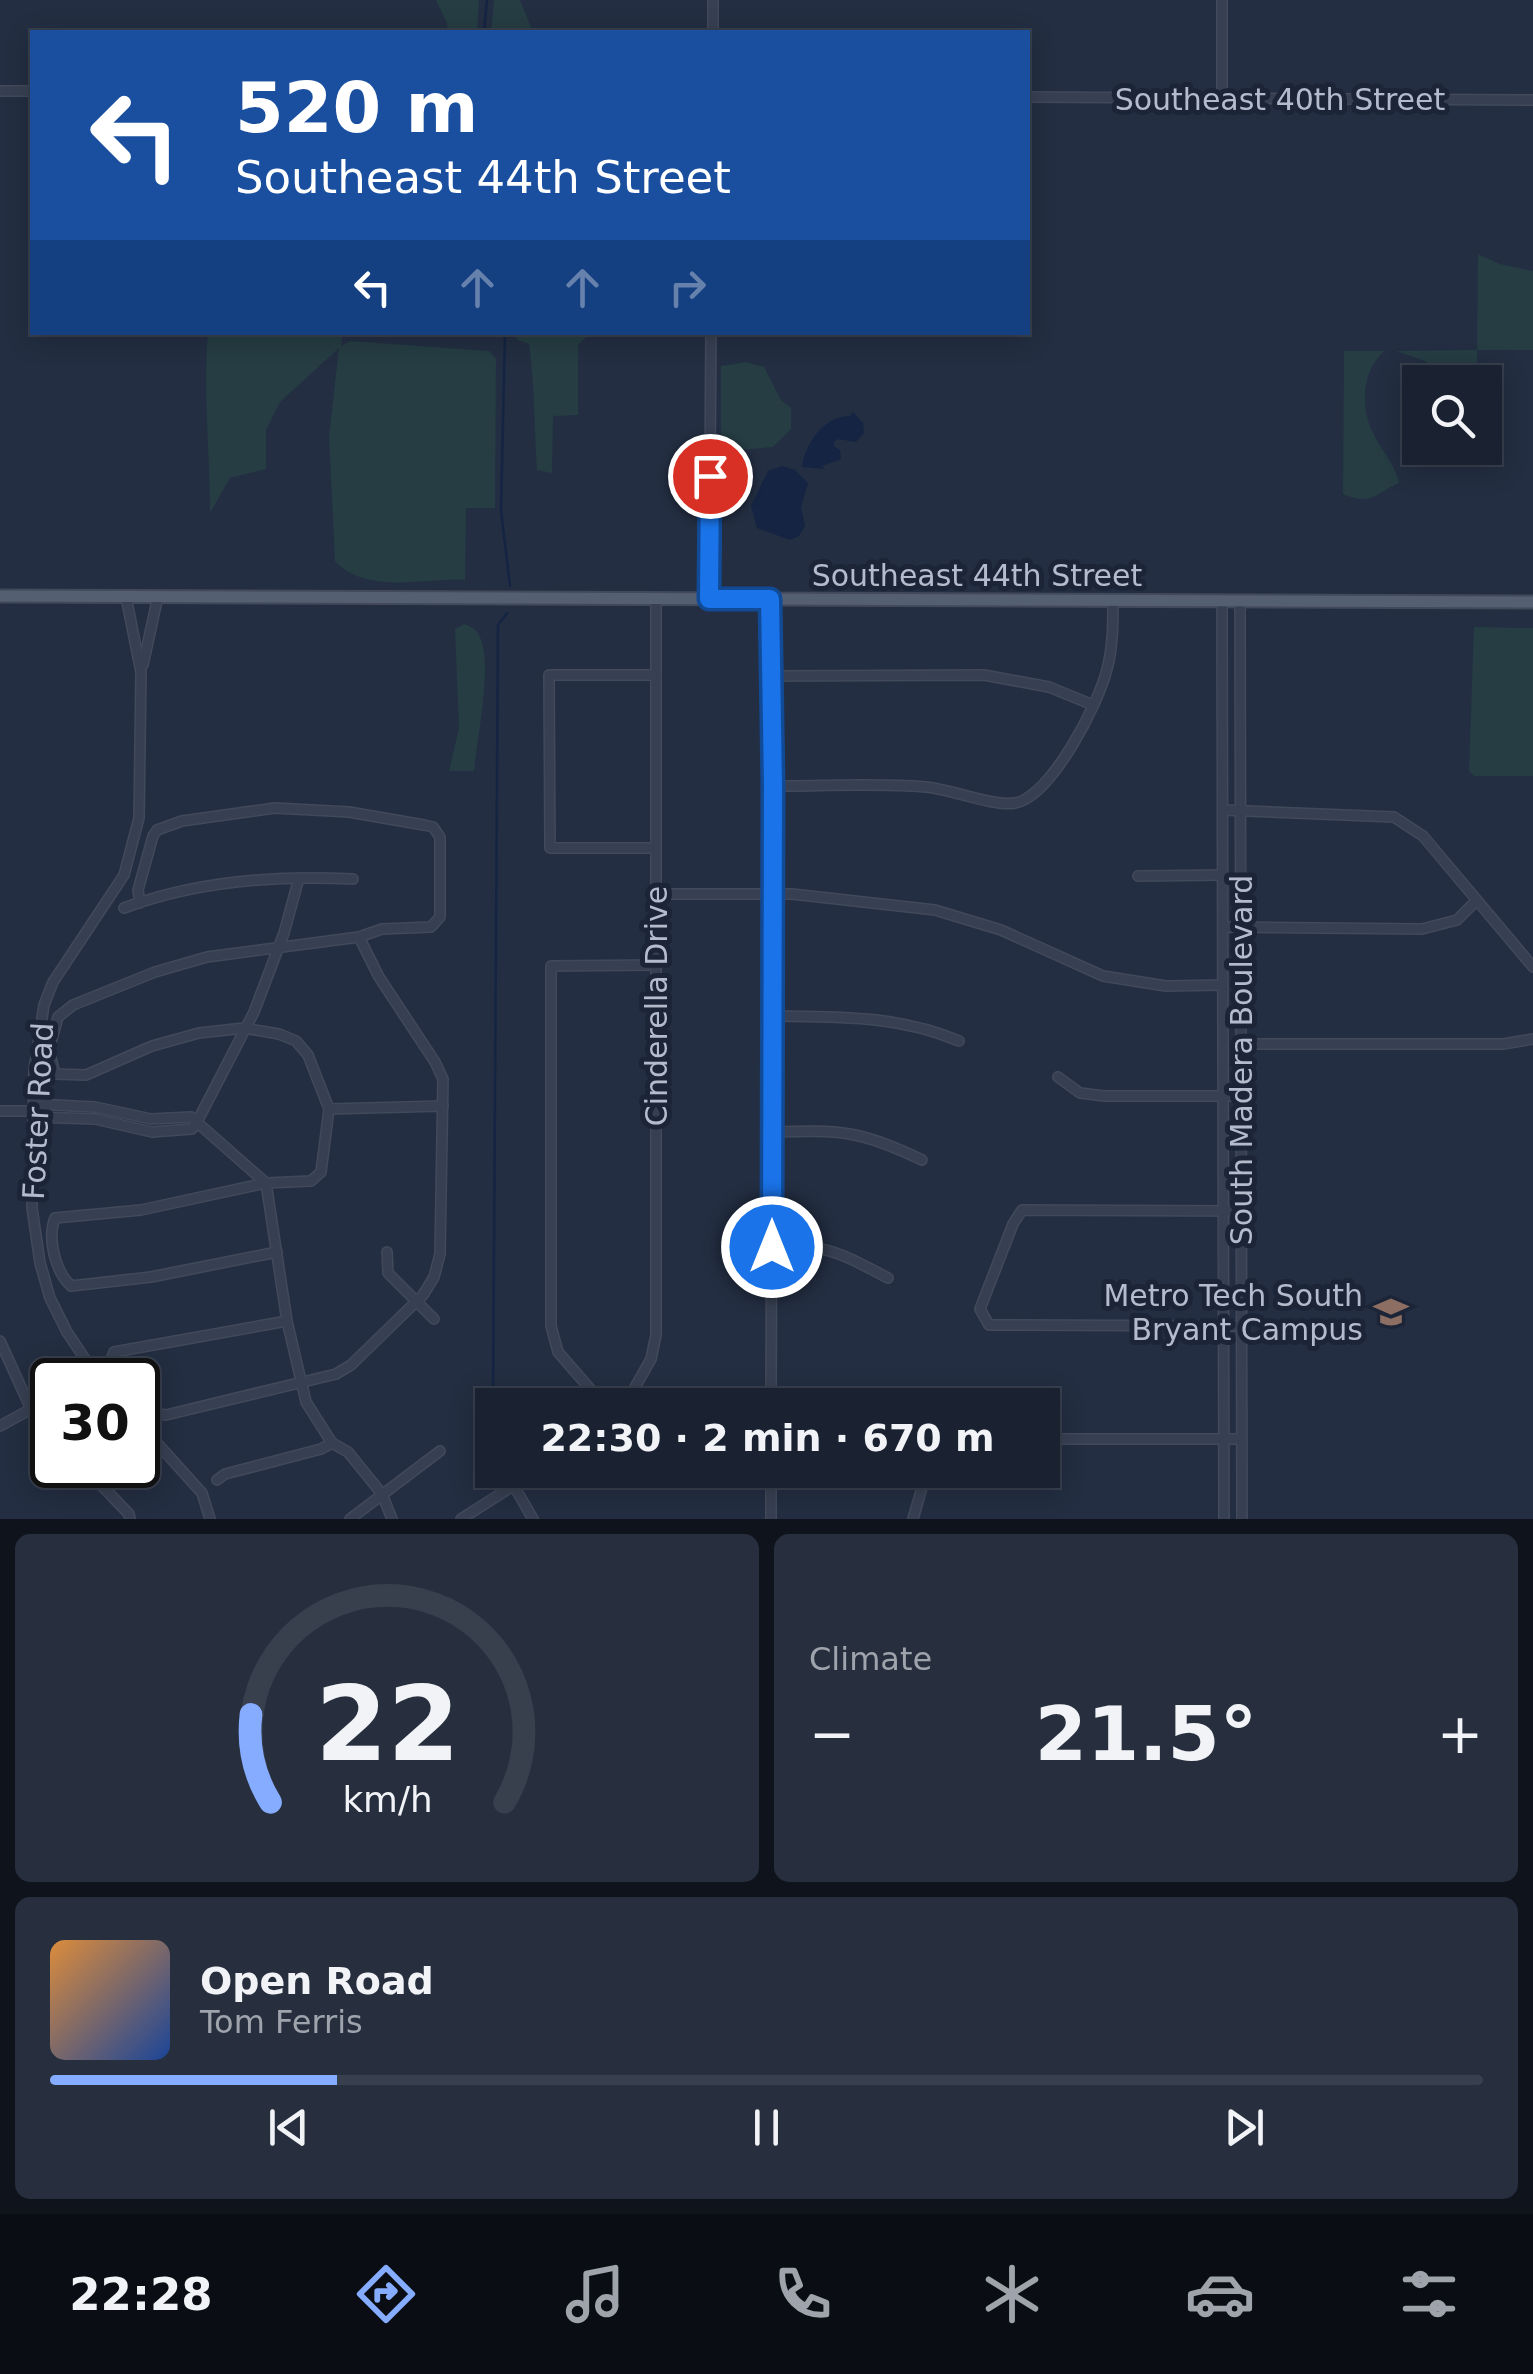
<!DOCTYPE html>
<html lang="en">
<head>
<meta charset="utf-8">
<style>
	body { margin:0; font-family:"DejaVu Sans",sans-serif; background:#272f3e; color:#f1f3f6; height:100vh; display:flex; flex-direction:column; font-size:38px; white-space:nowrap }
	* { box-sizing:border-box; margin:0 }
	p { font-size:32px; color:#9fa4ac }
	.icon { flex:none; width:55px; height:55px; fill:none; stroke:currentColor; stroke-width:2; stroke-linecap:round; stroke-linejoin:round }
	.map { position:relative; height:1519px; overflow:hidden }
	.details { display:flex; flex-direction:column; gap:15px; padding:15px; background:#0e131c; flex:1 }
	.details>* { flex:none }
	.top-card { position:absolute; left:30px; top:30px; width:1000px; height:305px; border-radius:0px; box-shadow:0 5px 25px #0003,0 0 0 2px #383f4d; background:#1a4fa0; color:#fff; overflow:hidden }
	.controls { position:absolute; left:1402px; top:365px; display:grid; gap:20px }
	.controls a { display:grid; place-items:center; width:100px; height:100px; border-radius:0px; background:#1a2232; box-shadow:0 5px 25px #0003,0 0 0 2px #383f4d; font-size:50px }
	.speed { position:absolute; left:30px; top:1358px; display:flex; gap:20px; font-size:50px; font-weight:700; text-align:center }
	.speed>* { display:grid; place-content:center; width:130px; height:130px; border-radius:50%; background:#1a2232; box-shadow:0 5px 25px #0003,0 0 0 2px #383f4d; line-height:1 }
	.speed .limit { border:5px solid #111; border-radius:15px; background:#fff; color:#111 }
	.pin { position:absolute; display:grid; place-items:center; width:85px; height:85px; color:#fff; margin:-42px; border:5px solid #fff; border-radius:50%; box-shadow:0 2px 10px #0007 }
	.me { position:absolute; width:110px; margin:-55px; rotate:0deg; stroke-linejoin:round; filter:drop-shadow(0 0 8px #0008) }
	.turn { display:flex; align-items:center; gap:35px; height:210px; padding:0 40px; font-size:45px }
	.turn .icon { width:130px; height:130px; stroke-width:2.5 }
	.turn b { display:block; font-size:70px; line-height:85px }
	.lanes { display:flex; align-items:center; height:95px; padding:0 40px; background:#0003; justify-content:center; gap:50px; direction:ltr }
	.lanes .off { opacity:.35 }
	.big { font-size:75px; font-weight:800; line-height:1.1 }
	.details .tile { flex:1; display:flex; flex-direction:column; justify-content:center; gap:15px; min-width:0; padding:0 35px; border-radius:15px; background:#272f3e }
	.details .dial { align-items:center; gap:0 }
	.dial svg { height:260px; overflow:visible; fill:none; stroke:#383f4d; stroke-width:7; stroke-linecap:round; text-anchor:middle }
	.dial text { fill:#f1f3f6; stroke:none }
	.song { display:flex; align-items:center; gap:30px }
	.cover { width:120px; height:120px; border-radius:15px; background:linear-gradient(135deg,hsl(30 70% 55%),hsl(220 70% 35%)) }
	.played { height:10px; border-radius:5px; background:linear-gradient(90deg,#86acff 20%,#383f4d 20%) }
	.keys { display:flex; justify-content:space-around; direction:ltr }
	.heat { display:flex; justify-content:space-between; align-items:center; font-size:55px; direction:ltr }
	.details .tiles { flex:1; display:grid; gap:15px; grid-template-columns:1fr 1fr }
	.tile:last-child { grid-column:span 2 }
	.trip { position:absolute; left:475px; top:1388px; width:585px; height:100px; border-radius:0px; background:#1a2232; box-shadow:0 5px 25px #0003,0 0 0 2px #383f4d; font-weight:800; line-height:100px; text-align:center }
	.tab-bar { display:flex; height:160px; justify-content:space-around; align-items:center; background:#0a0e14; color:#9fa4ac }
	.tab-bar .icon { width:70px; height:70px }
	.tab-bar .active { color:#86acff }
	.tab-bar b { font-size:45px; color:#f1f3f6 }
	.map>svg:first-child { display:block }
	.green { fill:#253d43 }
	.water { fill:#142442 }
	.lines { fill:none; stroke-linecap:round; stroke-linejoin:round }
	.stream { stroke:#142442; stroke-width:2.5 }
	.minor-casing { stroke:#41495b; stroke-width:12 }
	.major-casing { stroke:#41495b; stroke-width:15 }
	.minor { stroke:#374052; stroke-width:9 }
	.major { stroke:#555f72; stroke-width:11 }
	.route-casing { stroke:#114b97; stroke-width:25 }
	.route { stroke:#1a73e8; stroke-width:18 }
	.labels { text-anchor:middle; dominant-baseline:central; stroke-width:10; stroke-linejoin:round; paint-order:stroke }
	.street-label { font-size:30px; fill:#b4bbcc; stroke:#1c2537 }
	.poi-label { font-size:30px; fill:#b4bbcc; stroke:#1c2537; text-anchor:end }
</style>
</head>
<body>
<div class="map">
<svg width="1533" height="1519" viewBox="0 0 1533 1519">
	<rect width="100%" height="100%" fill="#232e42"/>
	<!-- green -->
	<g class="green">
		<path d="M436,0h43l-2,32h-29l-1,-9z"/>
		<path d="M494,0h26l13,32h-42z"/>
		<path d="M1478,254l22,10 33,7v79h-56v32h-25l-27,-21 -29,-10 81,-1z"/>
		<path d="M208,333h135l-2,13 9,-5 139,10 7,8 -1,149h-29l-1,72c-42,-2 -99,15 -130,-19l-6,-125 10,-88 -59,54 -14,28v39l-36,9 -20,35c0,-61 -7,-120 -2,-180z"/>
		<path d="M516,333h74l-12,12v70l-25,1 -1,57 -15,-3c-3,-42 -2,-84 -8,-126l-12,-4z"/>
		<path d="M1344,351h40c-22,20 -24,55 -11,82 9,19 22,30 26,50 -25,11 -27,23 -56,11z"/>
		<path d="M746,362l18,5 17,33 10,8v21l-18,18 -52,5v-86z"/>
		<path d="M464,624c9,3 14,7 17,16 11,27 -4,100 -7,131h-25l10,-43 -4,-99z"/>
		<path d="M1474,627l59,1v148h-59l-5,-5z"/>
	</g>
	<!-- water -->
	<g class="water">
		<path d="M853,412l10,11 1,10 -8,9 -18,-3 -4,3v4l6,4 1,9 -19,7 3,3 -23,-2c3,-25 24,-52 48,-51z"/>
		<path d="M782,466l13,4 13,13 -7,24 4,19 -6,10 -9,4 -33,-12 -6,-22 17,-35z"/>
	</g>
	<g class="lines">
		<!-- stream -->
		<g class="stream">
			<path d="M484,32l3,-32"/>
			<path d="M505,332l-4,178 9,76"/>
			<path d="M493,1405l5,-780 9,-12"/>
			<path d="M494,1470v2"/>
		</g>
		<!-- minor casing -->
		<g class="minor-casing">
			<g id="minor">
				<path d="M713,32v-32"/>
				<path d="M0,91h32"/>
				<path d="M1028,97l505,3"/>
				<path d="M1222,99v-99"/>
				<path d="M709,599l2,-267"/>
				<path d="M770,599l3,187 -2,619"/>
				<path d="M1222,601l2,918"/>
				<path d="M1240,601l2,918"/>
				<path d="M143,665l15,-69"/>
				<path d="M656,675h-107l1,173h106"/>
				<path d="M770,676l214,-1 65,12 44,18"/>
				<path d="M773,786c51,0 103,-3 153,1 24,2 69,20 89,16 36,-6 84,-100 92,-134 6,-22 6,-46 6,-68"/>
				<path d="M1223,810l171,7 29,19 110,131"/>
				<path d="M1138,876l85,-1"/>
				<path d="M655,894h137l143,16 66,20 102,46 63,10 57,-1"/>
				<path d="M140,903l-2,-13 15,-54 4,-6 25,-9 93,-13 74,4 75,13 9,2 7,10v80l-9,10 -49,2 -23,8 -152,20 -52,15 -82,33 -15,12 -9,33 6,24 31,1 66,-29 47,-13 45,-5 35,6 17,7 12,14 21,54 -8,63 -10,9 -45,2 -125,27 -86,8c-8,20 0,53 16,68l80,-9 126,-25"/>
				<path d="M124,908c73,-27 152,-33 229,-29"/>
				<path d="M1224,927l198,2 35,-9 19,-19"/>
				<path d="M772,1016c65,1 126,-1 187,25"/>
				<path d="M1242,1044h261l30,-5"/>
				<path d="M1058,1077l22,16 24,3h137"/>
				<path d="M34,1104l61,3 56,12 40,-2 75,66 21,138 19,81 26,41 16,9 34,42 10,25"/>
				<path d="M329,1109l114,-3"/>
				<path d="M0,1111h34"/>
				<path d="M34,1117l61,2 57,13 40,-3 5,-7"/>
				<path d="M197,1122l57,-110 30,-79 15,-55"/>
				<path d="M772,1132c69,-2 88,-2 150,28"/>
				<path d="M772,1247c56,-3 68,6 116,31"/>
				<path d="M387,1252l1,21 46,46"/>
				<path d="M1241,1326l-252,-1 -9,-16 33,-85 9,-14 219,1"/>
				<path d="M0,1341l31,68 21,23"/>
				<path d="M99,1380l-32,-48 -17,-34 -10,-35 -8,-55 2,-138 10,-65 9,-23 71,-107 15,-57 2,-146 -15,-75"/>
				<path d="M119,1380l-10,-15 5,-13 173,-31"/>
				<path d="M770,1395l70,-1"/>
				<path d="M138,1400l14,13 14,2 170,-41 15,-9 72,-70 11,-18 6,-23 3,-175 -8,-17 -56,-85 -20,-40"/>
				<path d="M604,1405l-46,-53 -7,-26v-360l104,-1"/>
				<path d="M625,1405l26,-46 5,-24v-736"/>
				<path d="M138,1422l64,71 8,26"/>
				<path d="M0,1426l31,-17"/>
				<path d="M1042,1439h199"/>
				<path d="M138,1449l14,-14"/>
				<path d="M82,1465l47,49 1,5"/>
				<path d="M771,1470v49"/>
				<path d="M217,1480l8,-6 96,-25 11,-6"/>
				<path d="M101,1485l20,-20"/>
				<path d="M514,1486l19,33"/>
				<path d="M350,1519l90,-68"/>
				<path d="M461,1519l77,-49"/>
				<path d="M913,1519l14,-49"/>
			</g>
		</g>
		<!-- major casing -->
		<g class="major-casing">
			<path id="major" d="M0,596l1533,6"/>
		</g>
		<!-- minor -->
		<use href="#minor" class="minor"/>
		<!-- major -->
		<use href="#major" class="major"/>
	</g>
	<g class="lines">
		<!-- route casing -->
		<g class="route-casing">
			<path id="route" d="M710,476l-1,123h61l3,187 -1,461"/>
		</g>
		<!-- route -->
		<use href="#route" class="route"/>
	</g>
	<!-- icons -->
	<defs>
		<g id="school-bare" transform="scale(2.7)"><path d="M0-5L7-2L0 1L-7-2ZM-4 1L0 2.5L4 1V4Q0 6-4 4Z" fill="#8d6e63" stroke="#1c2537" stroke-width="2.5" paint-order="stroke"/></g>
	</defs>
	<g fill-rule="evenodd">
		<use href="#school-bare" x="1391" y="1312"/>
	</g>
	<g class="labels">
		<!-- street labels -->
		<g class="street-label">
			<text x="1280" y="99">Southeast 40th Street</text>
			<text x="977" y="575">Southeast 44th Street</text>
			<text transform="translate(656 1006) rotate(-90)">Cinderella Drive</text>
			<text transform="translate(1241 1060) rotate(-90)">South Madera Boulevard</text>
			<text transform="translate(38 1111) rotate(-87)">Foster Road</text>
		</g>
		<!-- poi labels -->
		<g class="poi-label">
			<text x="1363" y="1295">Metro Tech South<tspan x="1363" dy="34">Bryant Campus</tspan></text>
		</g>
	</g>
</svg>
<div class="controls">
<a><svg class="icon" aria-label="search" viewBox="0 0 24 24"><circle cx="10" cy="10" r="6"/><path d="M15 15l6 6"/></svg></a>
</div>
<div class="speed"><div class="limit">30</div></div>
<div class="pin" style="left:710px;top:476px;background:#d93025"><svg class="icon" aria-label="arrive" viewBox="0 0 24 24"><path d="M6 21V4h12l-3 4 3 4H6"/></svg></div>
<svg class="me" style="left:772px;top:1247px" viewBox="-20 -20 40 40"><circle r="17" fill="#1a73e8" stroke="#fff" stroke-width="3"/><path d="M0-11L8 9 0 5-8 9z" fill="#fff"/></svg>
<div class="trip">22:30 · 2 min · 670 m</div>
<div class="top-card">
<div class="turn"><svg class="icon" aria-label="left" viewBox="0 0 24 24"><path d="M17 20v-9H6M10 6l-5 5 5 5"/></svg><div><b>520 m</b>Southeast 44th Street</div></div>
<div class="lanes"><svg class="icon" aria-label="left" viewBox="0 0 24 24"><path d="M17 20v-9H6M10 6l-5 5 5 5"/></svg><svg class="icon off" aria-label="ahead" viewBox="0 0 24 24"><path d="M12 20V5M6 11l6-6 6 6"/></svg><svg class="icon off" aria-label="ahead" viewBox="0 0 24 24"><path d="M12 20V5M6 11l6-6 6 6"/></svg><svg class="icon off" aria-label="right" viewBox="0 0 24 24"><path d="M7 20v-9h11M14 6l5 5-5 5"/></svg></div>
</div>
</div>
<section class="details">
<div class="tiles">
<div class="tile dial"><svg viewBox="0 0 100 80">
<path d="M14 69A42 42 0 1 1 86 69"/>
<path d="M14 69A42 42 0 0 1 8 42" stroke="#86acff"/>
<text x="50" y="56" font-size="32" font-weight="700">22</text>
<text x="50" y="72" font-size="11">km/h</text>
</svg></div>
<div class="tile"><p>Climate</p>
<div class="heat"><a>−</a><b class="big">21.5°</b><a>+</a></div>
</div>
<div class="tile">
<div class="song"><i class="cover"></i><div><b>Open Road</b><p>Tom Ferris</p></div></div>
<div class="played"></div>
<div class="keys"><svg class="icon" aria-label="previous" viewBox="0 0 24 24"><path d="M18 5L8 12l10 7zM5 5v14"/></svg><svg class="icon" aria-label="pause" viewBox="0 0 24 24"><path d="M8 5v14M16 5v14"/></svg><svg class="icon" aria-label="next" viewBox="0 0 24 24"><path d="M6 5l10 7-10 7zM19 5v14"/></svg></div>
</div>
</div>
</section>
<nav class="tab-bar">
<b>22:28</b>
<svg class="icon active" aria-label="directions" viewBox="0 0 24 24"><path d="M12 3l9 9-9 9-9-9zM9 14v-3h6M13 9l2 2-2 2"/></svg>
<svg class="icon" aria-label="music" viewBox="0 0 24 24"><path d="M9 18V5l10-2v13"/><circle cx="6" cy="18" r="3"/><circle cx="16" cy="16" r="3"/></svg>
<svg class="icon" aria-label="phone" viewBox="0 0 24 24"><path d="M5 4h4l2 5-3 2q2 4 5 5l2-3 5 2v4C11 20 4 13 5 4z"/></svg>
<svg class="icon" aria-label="climate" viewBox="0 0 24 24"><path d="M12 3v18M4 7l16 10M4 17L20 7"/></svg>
<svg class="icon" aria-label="car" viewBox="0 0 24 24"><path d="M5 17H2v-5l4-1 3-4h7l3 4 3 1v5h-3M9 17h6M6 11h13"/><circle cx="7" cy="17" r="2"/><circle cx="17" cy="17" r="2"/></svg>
<svg class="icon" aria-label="filters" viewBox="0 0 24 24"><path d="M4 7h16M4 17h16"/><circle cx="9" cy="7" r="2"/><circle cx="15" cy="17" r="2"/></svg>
</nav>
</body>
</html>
